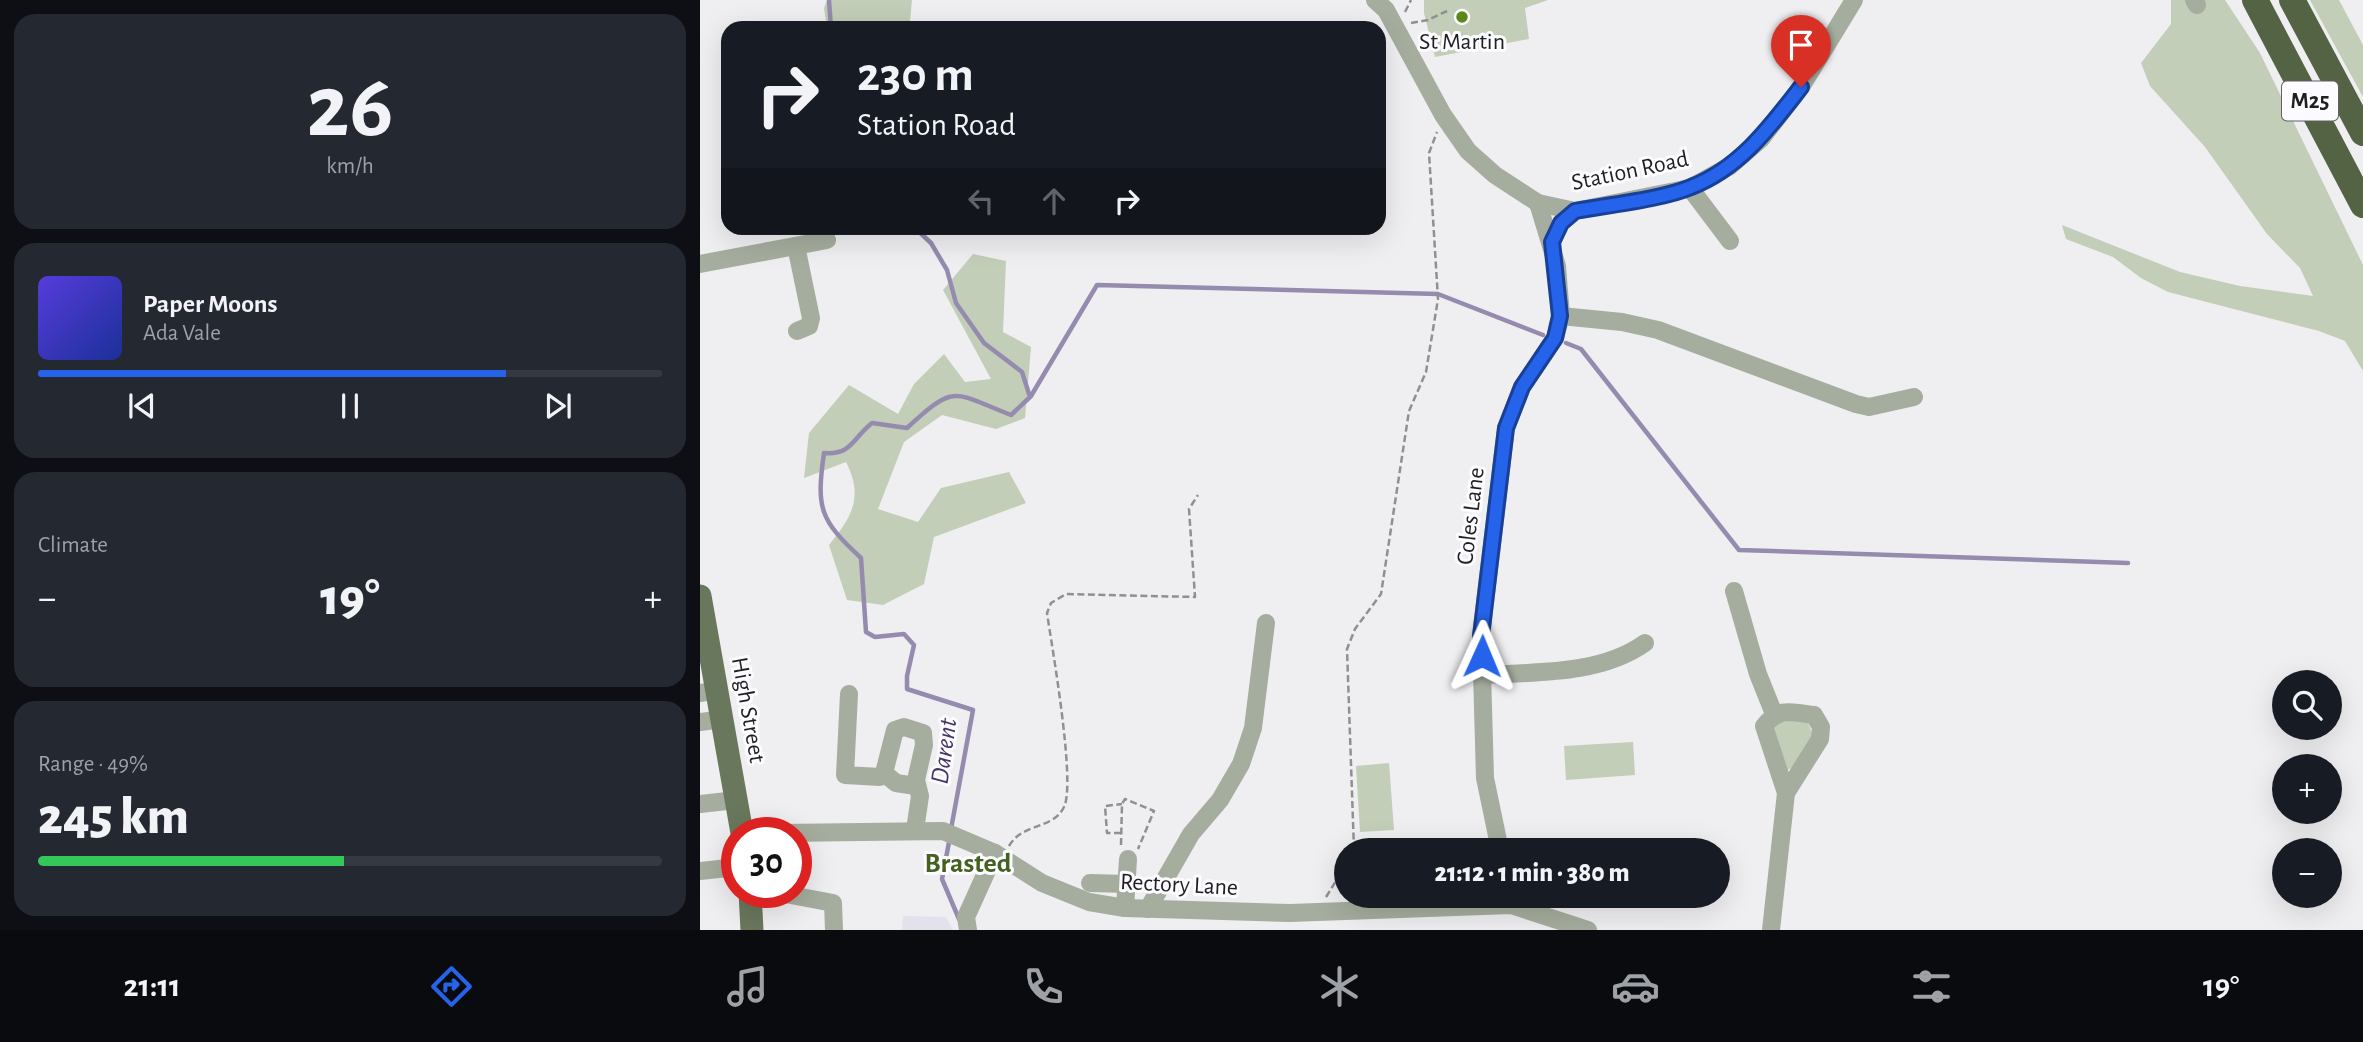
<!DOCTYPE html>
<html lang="en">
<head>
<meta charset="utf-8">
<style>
	body { margin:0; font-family:"Alegreya Sans",sans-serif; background:#242831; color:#f1f3f6; height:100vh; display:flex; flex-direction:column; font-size:26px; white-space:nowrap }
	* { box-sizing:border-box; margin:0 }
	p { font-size:23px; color:#9ea1a6 }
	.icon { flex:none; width:38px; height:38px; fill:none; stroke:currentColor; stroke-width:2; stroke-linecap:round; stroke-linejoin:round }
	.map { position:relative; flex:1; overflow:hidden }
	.sheet { display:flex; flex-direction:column; gap:14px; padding:14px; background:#0d0f14; width:700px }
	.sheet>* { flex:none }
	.guide { position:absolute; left:21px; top:21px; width:665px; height:214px; border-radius:21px; box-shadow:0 7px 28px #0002; background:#171b24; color:#f1f3f6; overflow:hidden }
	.controls { position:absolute; left:1572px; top:670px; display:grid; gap:14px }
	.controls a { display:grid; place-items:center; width:70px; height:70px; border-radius:50%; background:#171b24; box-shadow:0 7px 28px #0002; font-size:35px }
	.speed { position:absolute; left:21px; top:817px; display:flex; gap:14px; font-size:35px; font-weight:700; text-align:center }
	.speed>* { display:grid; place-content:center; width:91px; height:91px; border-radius:50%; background:#171b24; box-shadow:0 7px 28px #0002; line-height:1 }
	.speed .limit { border:10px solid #d22; background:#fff; color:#111 }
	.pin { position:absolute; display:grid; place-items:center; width:60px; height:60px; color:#fff; margin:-72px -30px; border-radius:50% 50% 50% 0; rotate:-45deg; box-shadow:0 0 7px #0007 }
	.pin .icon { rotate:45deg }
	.me { position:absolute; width:77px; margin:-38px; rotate:1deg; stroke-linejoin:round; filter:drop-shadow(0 0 5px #0008) }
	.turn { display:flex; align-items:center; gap:24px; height:147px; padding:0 21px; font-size:32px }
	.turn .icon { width:91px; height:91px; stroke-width:2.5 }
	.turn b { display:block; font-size:49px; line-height:60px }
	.lanes { display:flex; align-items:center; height:66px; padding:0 21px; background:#0003; justify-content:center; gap:35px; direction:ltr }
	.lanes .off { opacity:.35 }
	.big { font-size:52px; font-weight:800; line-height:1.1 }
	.sheet .card { flex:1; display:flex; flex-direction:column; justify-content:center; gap:10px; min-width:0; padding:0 24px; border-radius:21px; background:#242831 }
	.sheet .dial { align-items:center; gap:0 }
	.dial b { font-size:91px; line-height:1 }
	.song { display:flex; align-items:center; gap:21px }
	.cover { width:84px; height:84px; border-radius:10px; background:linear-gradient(135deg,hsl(250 70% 55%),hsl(230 70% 35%)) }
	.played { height:7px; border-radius:4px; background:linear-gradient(90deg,#2563eb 75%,#363941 75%) }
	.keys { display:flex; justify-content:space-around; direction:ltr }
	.heat { display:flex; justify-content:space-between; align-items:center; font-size:38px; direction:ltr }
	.charge { height:10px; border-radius:5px; background:linear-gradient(90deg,#34c759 49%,#363941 0) }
	.trip { position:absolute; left:634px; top:838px; width:396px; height:70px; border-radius:35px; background:#171b24; box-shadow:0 7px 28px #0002; font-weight:800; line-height:70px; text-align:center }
	.tab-bar { display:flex; height:112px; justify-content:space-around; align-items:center; background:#090b0e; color:#9ea1a6 }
	.tab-bar .icon { width:49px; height:49px }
	.tab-bar .selected { color:#2563eb }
	.tab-bar b { font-size:32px; color:#f1f3f6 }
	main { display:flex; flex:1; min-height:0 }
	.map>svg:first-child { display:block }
	.built { fill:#e3e1eb }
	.green { fill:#c2ceb8 }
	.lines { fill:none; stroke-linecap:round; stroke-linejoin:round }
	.stream { stroke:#958bae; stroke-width:4.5 }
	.path { stroke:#908f91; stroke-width:2.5; stroke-dasharray:7 3.5; stroke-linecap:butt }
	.minor { stroke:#a5ad9e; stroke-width:18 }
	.major { stroke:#69775c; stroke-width:23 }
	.highway { stroke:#536344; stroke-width:26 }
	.route-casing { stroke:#184099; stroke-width:18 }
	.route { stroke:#2563eb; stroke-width:12 }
	.poi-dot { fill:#5b8819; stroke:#fcfbff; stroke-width:2.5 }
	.labels { text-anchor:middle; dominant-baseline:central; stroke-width:6; stroke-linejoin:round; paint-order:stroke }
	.shield { fill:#fcfbff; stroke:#616163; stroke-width:2 }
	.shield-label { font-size:23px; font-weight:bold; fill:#1f1f20 }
	.poi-label { font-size:24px; fill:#1f1f20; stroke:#fcfbff }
	.street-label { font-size:24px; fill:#1f1f20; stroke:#fcfbff }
	.water-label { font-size:26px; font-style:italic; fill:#443363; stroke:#fcfbff }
	.quarter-label { font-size:28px; font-weight:bold; fill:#44621f; stroke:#fcfbff }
</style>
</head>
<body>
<main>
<section class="sheet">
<div class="card dial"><b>26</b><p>km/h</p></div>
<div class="card">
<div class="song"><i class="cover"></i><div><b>Paper Moons</b><p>Ada Vale</p></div></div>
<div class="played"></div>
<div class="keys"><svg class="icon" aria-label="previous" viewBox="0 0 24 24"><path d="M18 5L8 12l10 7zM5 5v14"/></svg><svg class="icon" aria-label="pause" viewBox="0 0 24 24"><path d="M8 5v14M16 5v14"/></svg><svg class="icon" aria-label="next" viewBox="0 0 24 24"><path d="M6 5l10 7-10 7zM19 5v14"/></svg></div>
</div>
<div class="card"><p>Climate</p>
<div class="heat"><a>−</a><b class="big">19°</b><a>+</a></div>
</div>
<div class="card"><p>Range · 49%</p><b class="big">245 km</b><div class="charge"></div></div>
</section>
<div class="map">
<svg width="1663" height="930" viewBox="0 0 1663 930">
	<rect width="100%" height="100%" fill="#efeef1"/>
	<!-- built -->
	<path class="built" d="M203,916l43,1 7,13h-51z"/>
	<!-- green -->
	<g class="green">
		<path d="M127,0h85l-2,21 -28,7h-55l-3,-20z"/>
		<path d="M724,0h124l-23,8 4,31 -94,18 -11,-44z"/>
		<path d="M1471,0h54l35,53 103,212v106l-18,-30 -26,-10 -151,-39 -27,-14 -28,-21 -47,-18 -4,-14 118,47 60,14 73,10 -13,-28 -33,-34 -62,-87 -55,-61 -9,-23 30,-39z"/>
		<path d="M1610,0h29l24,45v52z"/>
		<path d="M273,254l33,7 -3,71 28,15 -6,71 -29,11 -54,-14 -38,27 -26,67 40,13 23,-34 68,-16 17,31 -92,34 -10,47 -41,21 -36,-5 -18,-55c23,-28 35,-48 17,-83l-42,16 5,-45 40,-48 49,29 16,-30 30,-30 21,28 26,-3 -48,-89z"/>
		<path d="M1107,720l7,18 -22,30 -5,2 -15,-35 1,-13z"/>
		<path d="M933,742l2,33 -69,5 -2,-34z"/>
		<path d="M689,763l5,67 -34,2 -4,-66z"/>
	</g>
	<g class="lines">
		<!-- stream -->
		<g class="stream">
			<path d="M129,0l2,28"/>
			<path d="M215,228l16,15 16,27 9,33 28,40 38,29 8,25 -19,18c-59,-23 -55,-32 -104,13l-35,-5c-20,16 -20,32 -48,30 -8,56 -4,67 37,105l5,74 9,5 29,-3 10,11 -7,31v13l66,21 -22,119"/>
			<path d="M866,343l15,6 158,201 389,13"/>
			<path d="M331,396l66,-111 341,9 105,41"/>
			<path d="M250,837l-8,42 17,40"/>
		</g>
		<!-- path -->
		<g class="path">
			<path d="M705,12l6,-12"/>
			<path d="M711,23l17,-3 19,-9"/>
			<path d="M421,833h-14l-2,-27 17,-2"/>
			<path d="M421,845l1,-41 3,-5 29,12 -16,38"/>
			<path d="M309,846c14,-24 44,-16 55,-39 12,-24 -12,-160 -17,-194l4,-10 15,-9 129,3 -6,-88 9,-14"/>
			<path d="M654,850l-7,-201 8,-20 26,-35 28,-183 17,-39 12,-73 -9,-146 8,-21"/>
			<path d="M626,897l20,-32"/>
		</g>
		<!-- minor -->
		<g class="minor">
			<path d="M675,0l11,10 57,105 25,36 27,24 43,28 37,8 115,-23 40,-22 31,-27 40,-52 53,-87"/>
			<path d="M1494,0l3,5"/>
			<path d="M990,188l40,53"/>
			<path d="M852,242l9,-19 14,-12"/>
			<path d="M96,246l15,72 -2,8 -12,5"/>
			<path d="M0,264l127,-24"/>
			<path d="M861,316l61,6 36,8 198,74 13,3 45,-10"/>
			<path d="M1034,591l24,83 16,40"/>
			<path d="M783,675c53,-3 117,0 162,-32"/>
			<path d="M0,693l18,-3"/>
			<path d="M149,694l-4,81 35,2 4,-4 11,-43 9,-3 19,6 1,12 -8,35 4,16 -5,34"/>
			<path d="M0,722l23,-3"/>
			<path d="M184,773l12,10 20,3"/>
			<path d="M0,804l36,-4"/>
			<path d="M81,833l162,-2 52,22 47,30 47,19 36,6 165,5 221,-8 77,25"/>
			<path d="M800,850l-15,-72 -4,-142 25,-208 16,-41 33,-49 6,-22 -4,-50 -19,-63"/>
			<path d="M0,871l37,-4"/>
			<path d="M390,883l37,1"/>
			<path d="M75,892l58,11 1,27"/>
			<path d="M425,908l3,-49"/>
			<path d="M448,909l43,-75 29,-34 21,-36 12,-36 13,-105"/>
			<path d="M268,930l-2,-13 29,-64"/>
			<path d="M1071,930l15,-137 -22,-67c15,-19 27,-14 50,-11l7,12 -1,12 -34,54"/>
		</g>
		<!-- major -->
		<g class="major">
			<path d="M0,596l42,237"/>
			<path d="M50,892l2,38"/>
		</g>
		<!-- highway -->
		<g class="highway">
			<path d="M1555,0l108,205"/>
			<path d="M1592,0l71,133"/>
		</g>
	</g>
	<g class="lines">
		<!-- route casing -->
		<g class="route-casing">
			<path id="route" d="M782,656l-1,-20 25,-208 16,-41 33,-49 5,-22 -8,-74 9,-19 14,-12c33,-6 88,-12 116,-24 49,-19 79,-60 110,-100"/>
		</g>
		<!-- route -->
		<use href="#route" class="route"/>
	</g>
	<!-- markers -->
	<circle class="poi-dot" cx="762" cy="17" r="7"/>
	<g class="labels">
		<!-- shield labels -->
		<rect class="shield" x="1582" y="81.5" width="56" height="39" rx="5"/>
		<g class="shield-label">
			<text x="1610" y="101">M25</text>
		</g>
		<!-- poi labels -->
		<g class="poi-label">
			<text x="762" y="42">St Martin</text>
		</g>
		<!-- street labels -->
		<g class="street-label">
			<text transform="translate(930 171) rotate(-12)">Station Road</text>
			<text transform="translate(771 516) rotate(-83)">Coles Lane</text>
			<text transform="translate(48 710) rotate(80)">High Street</text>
			<text transform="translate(479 885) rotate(3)">Rectory Lane</text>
		</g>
		<!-- water labels -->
		<g class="water-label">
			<text transform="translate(244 751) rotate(-82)">Darent</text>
		</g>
		<!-- quarter labels -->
		<g class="quarter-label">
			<text x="268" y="864">Brasted</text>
		</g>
	</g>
</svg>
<div class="controls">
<a><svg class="icon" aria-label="search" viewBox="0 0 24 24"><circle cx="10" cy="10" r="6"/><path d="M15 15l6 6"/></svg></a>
<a>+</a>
<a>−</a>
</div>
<div class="speed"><div class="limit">30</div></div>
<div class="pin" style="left:1101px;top:87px;background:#d93025"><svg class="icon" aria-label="arrive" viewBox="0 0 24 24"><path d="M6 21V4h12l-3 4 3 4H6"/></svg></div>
<svg class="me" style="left:782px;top:656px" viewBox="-20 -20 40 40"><path d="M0-17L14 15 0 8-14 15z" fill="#2563eb" stroke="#fff" stroke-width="4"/></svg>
<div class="trip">21:12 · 1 min · 380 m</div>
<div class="guide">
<div class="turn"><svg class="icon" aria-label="right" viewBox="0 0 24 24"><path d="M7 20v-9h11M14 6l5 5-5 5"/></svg><div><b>230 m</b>Station Road</div></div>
<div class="lanes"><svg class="icon off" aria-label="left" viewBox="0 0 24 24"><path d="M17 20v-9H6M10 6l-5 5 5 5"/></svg><svg class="icon off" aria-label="ahead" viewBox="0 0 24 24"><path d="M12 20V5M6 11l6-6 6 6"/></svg><svg class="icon" aria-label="right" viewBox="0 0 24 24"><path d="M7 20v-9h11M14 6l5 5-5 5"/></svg></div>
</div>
</div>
</main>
<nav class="tab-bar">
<b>21:11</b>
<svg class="icon selected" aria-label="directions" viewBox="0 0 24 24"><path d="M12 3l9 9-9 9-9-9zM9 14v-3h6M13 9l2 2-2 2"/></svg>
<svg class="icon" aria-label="music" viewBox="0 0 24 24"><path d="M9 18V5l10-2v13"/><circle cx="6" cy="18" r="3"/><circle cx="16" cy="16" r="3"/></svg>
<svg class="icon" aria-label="phone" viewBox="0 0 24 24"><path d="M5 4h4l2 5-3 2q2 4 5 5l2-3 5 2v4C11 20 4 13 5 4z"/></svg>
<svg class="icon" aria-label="climate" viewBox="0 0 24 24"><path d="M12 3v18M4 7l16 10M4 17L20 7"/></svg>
<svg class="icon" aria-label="car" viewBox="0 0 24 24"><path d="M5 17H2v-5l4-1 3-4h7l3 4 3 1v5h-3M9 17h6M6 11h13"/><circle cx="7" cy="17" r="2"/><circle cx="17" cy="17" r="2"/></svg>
<svg class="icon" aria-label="filters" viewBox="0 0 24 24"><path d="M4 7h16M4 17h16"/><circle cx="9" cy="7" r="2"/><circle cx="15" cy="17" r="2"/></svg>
<b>19°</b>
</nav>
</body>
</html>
